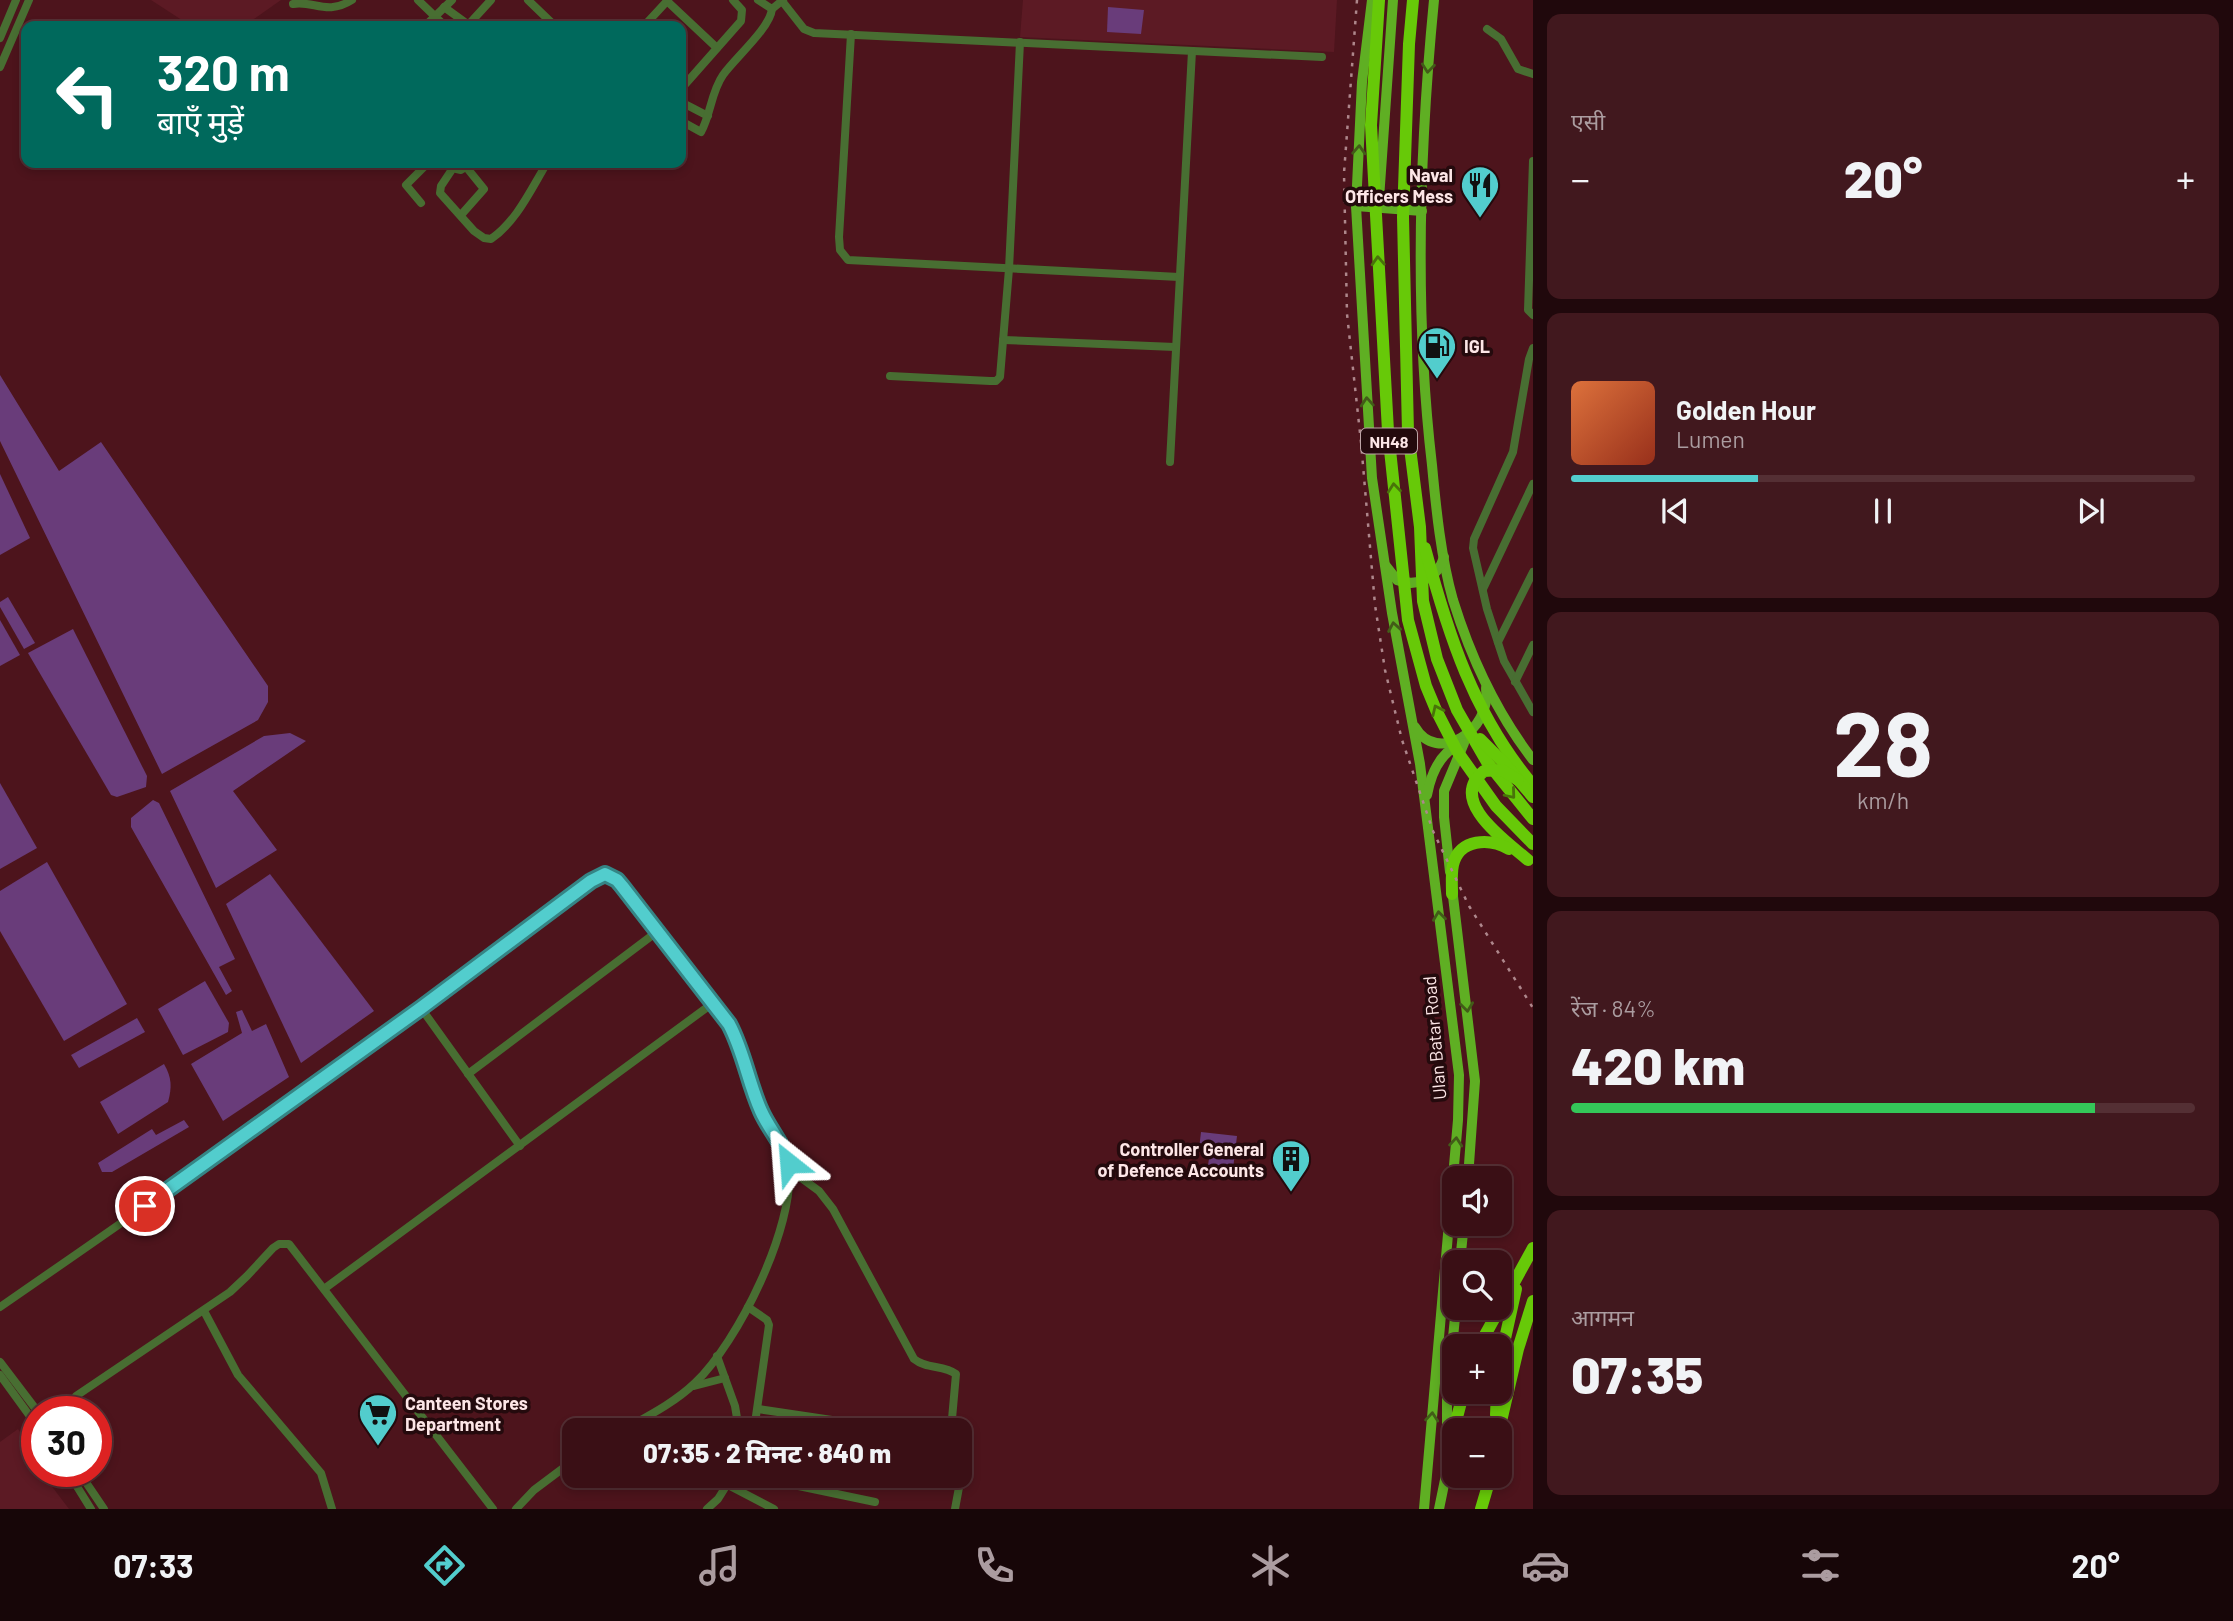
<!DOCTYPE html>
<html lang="hi">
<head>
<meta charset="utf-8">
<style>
	body { margin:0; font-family:Barlow,"Noto Sans Devanagari",sans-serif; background:#41181e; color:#f1f3f6; height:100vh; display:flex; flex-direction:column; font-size:26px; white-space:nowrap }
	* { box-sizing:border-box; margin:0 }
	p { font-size:23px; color:#ab9ca0 }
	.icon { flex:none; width:38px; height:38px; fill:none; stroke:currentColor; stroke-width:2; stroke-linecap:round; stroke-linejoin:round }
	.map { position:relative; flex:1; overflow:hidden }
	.sheet { display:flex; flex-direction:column; gap:14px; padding:14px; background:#20080c; width:700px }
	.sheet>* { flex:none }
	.top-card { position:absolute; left:21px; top:21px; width:665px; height:147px; border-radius:14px; box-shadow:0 4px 10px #0003,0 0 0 2px #542f34; background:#00695c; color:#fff; overflow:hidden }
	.controls { position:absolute; left:1442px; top:1166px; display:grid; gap:14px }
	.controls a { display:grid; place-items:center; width:70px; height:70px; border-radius:14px; background:#3a0f15; box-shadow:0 4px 10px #0003,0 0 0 2px #542f34; font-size:35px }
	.speed { position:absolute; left:21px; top:1396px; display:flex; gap:14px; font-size:35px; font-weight:700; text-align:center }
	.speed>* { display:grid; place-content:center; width:91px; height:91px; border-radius:50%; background:#3a0f15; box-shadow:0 4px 10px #0003,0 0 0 2px #542f34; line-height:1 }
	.speed .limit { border:10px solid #d22; background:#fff; color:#111 }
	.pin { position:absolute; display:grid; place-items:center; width:60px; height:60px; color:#fff; margin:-30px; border:4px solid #fff; border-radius:50%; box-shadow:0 2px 7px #0007 }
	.me { position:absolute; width:77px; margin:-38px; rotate:332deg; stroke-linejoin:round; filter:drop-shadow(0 0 5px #0008) }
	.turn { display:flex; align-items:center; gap:24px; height:147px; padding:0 21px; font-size:32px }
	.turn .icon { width:91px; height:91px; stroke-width:2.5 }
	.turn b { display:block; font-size:49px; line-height:60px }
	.big { font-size:52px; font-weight:800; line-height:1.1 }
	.sheet .tile { flex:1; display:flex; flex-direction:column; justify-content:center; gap:10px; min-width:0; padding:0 24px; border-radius:14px; background:#41181e }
	.sheet .dial { align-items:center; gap:0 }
	.dial b { font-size:91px; line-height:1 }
	.song { display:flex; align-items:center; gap:21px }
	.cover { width:84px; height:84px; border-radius:10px; background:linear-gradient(135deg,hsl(20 70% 55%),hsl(10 70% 35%)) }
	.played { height:7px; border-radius:4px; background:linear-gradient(90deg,#52cdcd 30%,#542f34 30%) }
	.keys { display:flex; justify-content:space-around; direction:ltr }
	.heat { display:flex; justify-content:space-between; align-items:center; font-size:38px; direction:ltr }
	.charge { height:10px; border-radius:5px; background:linear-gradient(90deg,#34c759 84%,#542f34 0) }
	.trip { position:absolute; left:562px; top:1418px; width:410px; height:70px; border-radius:14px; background:#3a0f15; box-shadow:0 4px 10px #0003,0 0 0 2px #542f34; font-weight:800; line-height:70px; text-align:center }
	.tabs { display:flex; height:112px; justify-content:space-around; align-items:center; background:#170608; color:#ab9ca0 }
	.tabs .icon { width:49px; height:49px }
	.tabs .on { color:#52cdcd }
	.tabs b { font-size:32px; color:#f1f3f6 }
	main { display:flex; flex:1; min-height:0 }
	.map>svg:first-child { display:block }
	.built { fill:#5c1a24 }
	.grass { fill:#693c7a }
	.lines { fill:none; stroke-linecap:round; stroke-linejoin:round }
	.minor { stroke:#486e32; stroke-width:8 }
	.major { stroke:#5faf23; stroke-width:10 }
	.highway { stroke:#67c908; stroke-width:12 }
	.rail { stroke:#ae878c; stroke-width:2.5; stroke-dasharray:3.5 7; stroke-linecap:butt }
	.oneway { stroke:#425c18 }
	.oneway2 { stroke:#49730a }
	.route-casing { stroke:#358585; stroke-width:18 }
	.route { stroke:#52cdcd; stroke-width:12 }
	.labels { text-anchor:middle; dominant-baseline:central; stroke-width:7; stroke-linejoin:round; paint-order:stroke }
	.shield { fill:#240a0d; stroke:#bca4a6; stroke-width:2 }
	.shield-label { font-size:16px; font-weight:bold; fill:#fde6e7 }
	.poi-label { font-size:18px; font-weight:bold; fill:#fde6e7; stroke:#240a0d; text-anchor:end }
	.street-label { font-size:18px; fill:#fde6e7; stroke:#240a0d }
</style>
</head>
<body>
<main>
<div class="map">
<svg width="1533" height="1509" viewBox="0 0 1533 1509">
	<rect width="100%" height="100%" fill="#4d141c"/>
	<!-- built -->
	<g class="built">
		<path d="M151,0h130l-37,26h-53z"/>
		<path d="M1023,0h314l-3,52 -314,-15z"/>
		<path d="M18,1429l19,27v16h4l28,37h-69v-67z"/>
	</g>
	<!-- grass -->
	<g class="grass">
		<path d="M1108,7l36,3 -3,24 -34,-2z"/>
		<path d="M0,375l59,96 42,-29 167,244v16l-10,18 -96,54 -162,-333z"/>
		<path d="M0,474l30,64 -30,17z"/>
		<path d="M8,597l27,46 -11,6 -24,-42v-5z"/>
		<path d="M0,620l20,35 -20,11z"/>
		<path d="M73,629l74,147 -1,11 -29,10 -6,-2 -83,-142z"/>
		<path d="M290,733l16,8 -73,50 44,59 -61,38 -46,-97 94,-55z"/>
		<path d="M0,783l37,65 -37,21z"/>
		<path d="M153,800l6,3 76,156 -16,8 13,24 -6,4 -95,-168v-9z"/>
		<path d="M47,862l80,142 -63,37 -64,-110v-40z"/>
		<path d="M270,874l104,137 -73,52 -75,-159z"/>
		<path d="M205,981l24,42 -1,9 -45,23 -25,-46z"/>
		<path d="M242,1010l10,21 14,-7 23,53 -66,44 -32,-57 51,-31 -6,-21z"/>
		<path d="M137,1018l8,14 -66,36 -8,-13z"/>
		<path d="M164,1064c8,14 8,23 4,38l-50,32 -18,-32z"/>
		<path d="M184,1120l5,7 -77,45h-10l-4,-9 54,-34 4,6z"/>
		<path d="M1201,1132l36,4 -4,33 -25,-3 2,-16 -11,-1z"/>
	</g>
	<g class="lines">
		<!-- minor -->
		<g class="minor">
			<path d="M418,0l27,26"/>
			<path d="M528,0l27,26"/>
			<path d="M758,0l14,9 11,-9"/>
			<path d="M667,1l50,47"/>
			<path d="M782,1l22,28 10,4 508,24"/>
			<path d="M293,4c20,-4 34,12 59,-4"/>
			<path d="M444,7l22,16h4l21,-23"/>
			<path d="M425,26l27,-26"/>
			<path d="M644,26l24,-26"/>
			<path d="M1487,29l14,10 17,30 15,5"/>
			<path d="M851,34l-12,203 1,13 8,10 331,17"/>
			<path d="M0,38l16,-38"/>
			<path d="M0,67l29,-67"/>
			<path d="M681,89l60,-68 1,-11 -9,-10"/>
			<path d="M681,102l27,14"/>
			<path d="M681,121l20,11c10,-18 10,-40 22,-57 13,-18 47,-47 49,-66"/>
			<path d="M1533,161l-5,149 5,5"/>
			<path d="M449,163l2,8 -10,15 -1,7 34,38 10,7 7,1c26,-18 40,-50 56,-76"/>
			<path d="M452,168l9,2 11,-7"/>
			<path d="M421,203l-15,-18 22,-22"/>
			<path d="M461,215l23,-26 -17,-21"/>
			<path d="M1003,340l172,7"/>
			<path d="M1533,348l-4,11 -16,93 -39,87 -1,9 14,61 17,52 29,51"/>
			<path d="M890,376l100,5h6l4,-4 9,-108 11,-227"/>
			<path d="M1170,462l22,-411"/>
			<path d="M1483,589l50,-105"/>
			<path d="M1498,642l35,-70"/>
			<path d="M1515,682l18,-37"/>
			<path d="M421,1008l99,138"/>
			<path d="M468,1074l190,-143"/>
			<path d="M789,1169l30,22 14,18 81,150c12,10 30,6 42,15l-5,56"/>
			<path d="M324,1289l389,-286"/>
			<path d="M0,1307c200,-138 399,-278 591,-426l14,-7 12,5 5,7 107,138c17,32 20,69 38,100 8,14 20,26 22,42 6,61 -51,176 -94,217 -21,20 -47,33 -72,47"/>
			<path d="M748,1307l19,13 2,5 -15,105"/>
			<path d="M204,1311l34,64 83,98 11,36"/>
			<path d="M717,1356l18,50 4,24"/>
			<path d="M0,1362l38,50"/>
			<path d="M0,1375l37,51"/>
			<path d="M694,1386l31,-8"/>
			<path d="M76,1396l154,-104 17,-16 26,-28 6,-4h10l204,265"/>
			<path d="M758,1409l141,21"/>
			<path d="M50,1412l13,-8"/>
			<path d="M68,1472l23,37"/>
			<path d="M79,1472l25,37"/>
			<path d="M746,1475l129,27"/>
			<path d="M728,1485l46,24"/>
			<path d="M516,1509l18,-19 40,-30"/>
			<path d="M707,1509l11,-10 15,-24"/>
			<path d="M955,1509l12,-65 -2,-4 -6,-1"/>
		</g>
		<!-- major -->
		<g class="major">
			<path d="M1372,0l-10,82 -6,124 16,272 20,135 28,151 39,311 -1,45 -34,389"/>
			<path d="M1434,0c-15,154 -20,311 -2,465 4,43 9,93 21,135 18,58 43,112 80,160"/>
			<path d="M1379,199l14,-199"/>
			<path d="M1356,206l66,5"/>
			<path d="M1386,566l11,14c20,8 41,-2 47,-23"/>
			<path d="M1415,727c22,38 77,4 71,-39"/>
			<path d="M1427,795c4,-21 13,-43 34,-51"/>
			<path d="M1450,872l-6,-55v-26l20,-48"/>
			<path d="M1452,888l23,193 -7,97"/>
			<path d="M1460,1262l4,-39"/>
			<path d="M1439,1509l8,-39v-71l9,-92"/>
		</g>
		<!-- highway -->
		<g class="highway">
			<path d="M1379,0l-8,125 17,306 20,189 18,66 10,24 21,41 39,55 37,38"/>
			<path d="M1413,0l-4,44 -6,173 5,215 12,95 3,74 14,58 20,51 30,52 46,57"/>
			<path d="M1425,548c23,86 49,168 108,237"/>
			<path d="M1480,739l24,24 29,34"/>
			<path d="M1518,780l-16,-10 -18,1c-37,30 21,69 44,89"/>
			<path d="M1452,894c0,-10 -1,-20 1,-29 6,-27 37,-27 56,-16"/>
			<path d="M1479,1346l54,-98"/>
			<path d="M1500,1361l16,-72"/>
			<path d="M1496,1415l1,-24"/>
			<path d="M1499,1430l19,-81 15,-48"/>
			<path d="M1448,1451l16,-60"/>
			<path d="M1481,1509l10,-34"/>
		</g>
		<!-- rail -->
		<path class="rail" d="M1357,0l-13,173 3,141 14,128 14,163 10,65 17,70 31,91 36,75 64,102"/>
	</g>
	<!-- one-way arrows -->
	<defs><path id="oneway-chevron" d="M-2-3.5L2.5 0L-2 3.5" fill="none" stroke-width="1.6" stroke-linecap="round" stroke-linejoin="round" transform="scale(1.75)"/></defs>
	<g class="oneway">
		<use href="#oneway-chevron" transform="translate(1428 68) rotate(96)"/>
		<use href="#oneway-chevron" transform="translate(1359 150) rotate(-87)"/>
		<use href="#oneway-chevron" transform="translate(1367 402) rotate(-94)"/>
		<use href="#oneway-chevron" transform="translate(1394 627) rotate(-100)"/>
		<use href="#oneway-chevron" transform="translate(1439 916) rotate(-97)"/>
		<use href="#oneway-chevron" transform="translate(1467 1007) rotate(83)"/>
		<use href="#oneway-chevron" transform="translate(1456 1142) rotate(-85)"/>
		<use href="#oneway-chevron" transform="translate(1432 1417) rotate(-85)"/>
	</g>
	<g class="oneway2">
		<use href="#oneway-chevron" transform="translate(1378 261) rotate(-93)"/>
		<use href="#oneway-chevron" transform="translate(1394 488) rotate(-96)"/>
		<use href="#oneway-chevron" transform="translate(1437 710) rotate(-115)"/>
		<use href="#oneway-chevron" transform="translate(1511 794) rotate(50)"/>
	</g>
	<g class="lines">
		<!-- route casing -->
		<g class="route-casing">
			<path id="route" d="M145,1206l276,-198 170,-127 14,-7 12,6 5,6 107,138c15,28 19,58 32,87 8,18 22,33 28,52"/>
		</g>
		<!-- route -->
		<use href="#route" class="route"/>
	</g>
	<!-- icons -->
	<defs>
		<g id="restaurant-pin" transform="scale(2.0125)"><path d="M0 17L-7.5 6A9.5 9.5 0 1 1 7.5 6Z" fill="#52cdcd" stroke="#240a0d"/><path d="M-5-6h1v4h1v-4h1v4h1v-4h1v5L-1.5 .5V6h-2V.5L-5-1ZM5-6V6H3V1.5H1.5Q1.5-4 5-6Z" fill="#111"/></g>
		<g id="fuel-pin" transform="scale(2.0125)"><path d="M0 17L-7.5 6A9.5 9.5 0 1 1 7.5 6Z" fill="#52cdcd" stroke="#240a0d"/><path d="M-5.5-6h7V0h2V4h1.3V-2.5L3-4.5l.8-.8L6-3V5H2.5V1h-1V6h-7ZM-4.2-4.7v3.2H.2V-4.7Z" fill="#111"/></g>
		<g id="building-pin" transform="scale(2.0125)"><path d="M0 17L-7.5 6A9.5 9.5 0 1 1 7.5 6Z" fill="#52cdcd" stroke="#240a0d"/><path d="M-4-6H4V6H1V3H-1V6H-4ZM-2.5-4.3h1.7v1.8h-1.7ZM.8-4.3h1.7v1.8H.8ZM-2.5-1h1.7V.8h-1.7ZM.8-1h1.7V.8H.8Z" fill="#111"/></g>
		<g id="supermarket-pin" transform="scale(2.0125)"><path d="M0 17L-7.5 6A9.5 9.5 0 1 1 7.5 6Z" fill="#52cdcd" stroke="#240a0d"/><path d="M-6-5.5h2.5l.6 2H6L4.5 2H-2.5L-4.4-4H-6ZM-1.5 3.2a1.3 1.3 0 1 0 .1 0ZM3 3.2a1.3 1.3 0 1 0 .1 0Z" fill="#111"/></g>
	</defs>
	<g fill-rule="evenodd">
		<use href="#restaurant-pin" x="1480" y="185"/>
		<use href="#fuel-pin" x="1437" y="346"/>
		<use href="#building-pin" x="1291" y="1159"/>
		<use href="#supermarket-pin" x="378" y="1413"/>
	</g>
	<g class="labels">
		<!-- shield labels -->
		<rect class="shield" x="1361" y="428.5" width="56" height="25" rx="5"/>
		<g class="shield-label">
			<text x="1389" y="441">NH48</text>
		</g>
		<!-- poi labels -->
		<g class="poi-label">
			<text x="1453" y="175">Naval<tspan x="1453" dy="21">Officers Mess</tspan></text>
			<text x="1464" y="346" text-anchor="start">IGL</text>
			<text x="1264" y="1149">Controller General<tspan x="1264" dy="21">of Defence Accounts</tspan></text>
			<text x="405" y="1403" text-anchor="start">Canteen Stores<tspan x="405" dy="21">Department</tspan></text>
		</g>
		<!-- street labels -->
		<g class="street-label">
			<text transform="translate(1434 1038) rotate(-95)">Ulan Batar Road</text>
		</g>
	</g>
</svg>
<div class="controls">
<a><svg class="icon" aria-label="sound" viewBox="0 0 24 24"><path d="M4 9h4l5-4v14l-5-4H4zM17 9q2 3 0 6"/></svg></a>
<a><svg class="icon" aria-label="search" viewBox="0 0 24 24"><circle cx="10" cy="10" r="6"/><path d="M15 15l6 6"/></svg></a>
<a>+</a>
<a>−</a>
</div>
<div class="speed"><div class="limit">30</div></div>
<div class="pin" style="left:145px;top:1206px;background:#d93025"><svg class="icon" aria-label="arrive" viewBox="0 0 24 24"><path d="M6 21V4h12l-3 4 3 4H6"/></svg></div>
<svg class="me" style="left:789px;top:1163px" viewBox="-20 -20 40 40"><path d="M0-17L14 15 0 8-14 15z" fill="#52cdcd" stroke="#fff" stroke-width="4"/></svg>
<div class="trip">07:35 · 2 मिनट · 840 m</div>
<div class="top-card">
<div class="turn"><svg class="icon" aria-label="left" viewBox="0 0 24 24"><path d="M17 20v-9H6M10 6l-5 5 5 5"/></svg><div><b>320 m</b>बाएँ मुड़ें</div></div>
</div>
</div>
<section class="sheet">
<div class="tile"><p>एसी</p>
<div class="heat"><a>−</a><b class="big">20°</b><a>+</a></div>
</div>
<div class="tile">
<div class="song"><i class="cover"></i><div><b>Golden Hour</b><p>Lumen</p></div></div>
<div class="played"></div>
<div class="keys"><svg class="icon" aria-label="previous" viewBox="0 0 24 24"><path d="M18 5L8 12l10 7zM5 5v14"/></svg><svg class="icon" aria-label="pause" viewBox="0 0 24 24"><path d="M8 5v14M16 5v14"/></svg><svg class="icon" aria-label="next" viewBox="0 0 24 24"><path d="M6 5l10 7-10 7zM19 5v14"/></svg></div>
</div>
<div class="tile dial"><b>28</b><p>km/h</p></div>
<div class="tile"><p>रेंज · 84%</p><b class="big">420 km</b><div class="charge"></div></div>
<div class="tile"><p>आगमन</p><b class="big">07:35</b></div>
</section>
</main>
<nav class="tabs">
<b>07:33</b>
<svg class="icon on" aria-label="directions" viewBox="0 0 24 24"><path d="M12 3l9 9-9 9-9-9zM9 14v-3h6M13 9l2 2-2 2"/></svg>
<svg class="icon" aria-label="music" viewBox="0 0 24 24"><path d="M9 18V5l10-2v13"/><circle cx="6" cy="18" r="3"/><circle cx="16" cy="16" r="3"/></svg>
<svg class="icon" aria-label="phone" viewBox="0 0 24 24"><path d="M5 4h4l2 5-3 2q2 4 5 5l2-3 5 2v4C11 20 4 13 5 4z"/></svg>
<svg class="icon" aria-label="climate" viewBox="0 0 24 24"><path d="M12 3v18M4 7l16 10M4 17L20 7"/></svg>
<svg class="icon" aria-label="car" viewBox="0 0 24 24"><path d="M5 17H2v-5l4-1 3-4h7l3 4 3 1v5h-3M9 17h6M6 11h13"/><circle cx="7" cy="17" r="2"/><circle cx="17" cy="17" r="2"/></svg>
<svg class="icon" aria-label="filters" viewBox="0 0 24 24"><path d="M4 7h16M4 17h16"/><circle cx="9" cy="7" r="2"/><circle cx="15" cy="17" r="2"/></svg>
<b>20°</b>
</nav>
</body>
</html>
